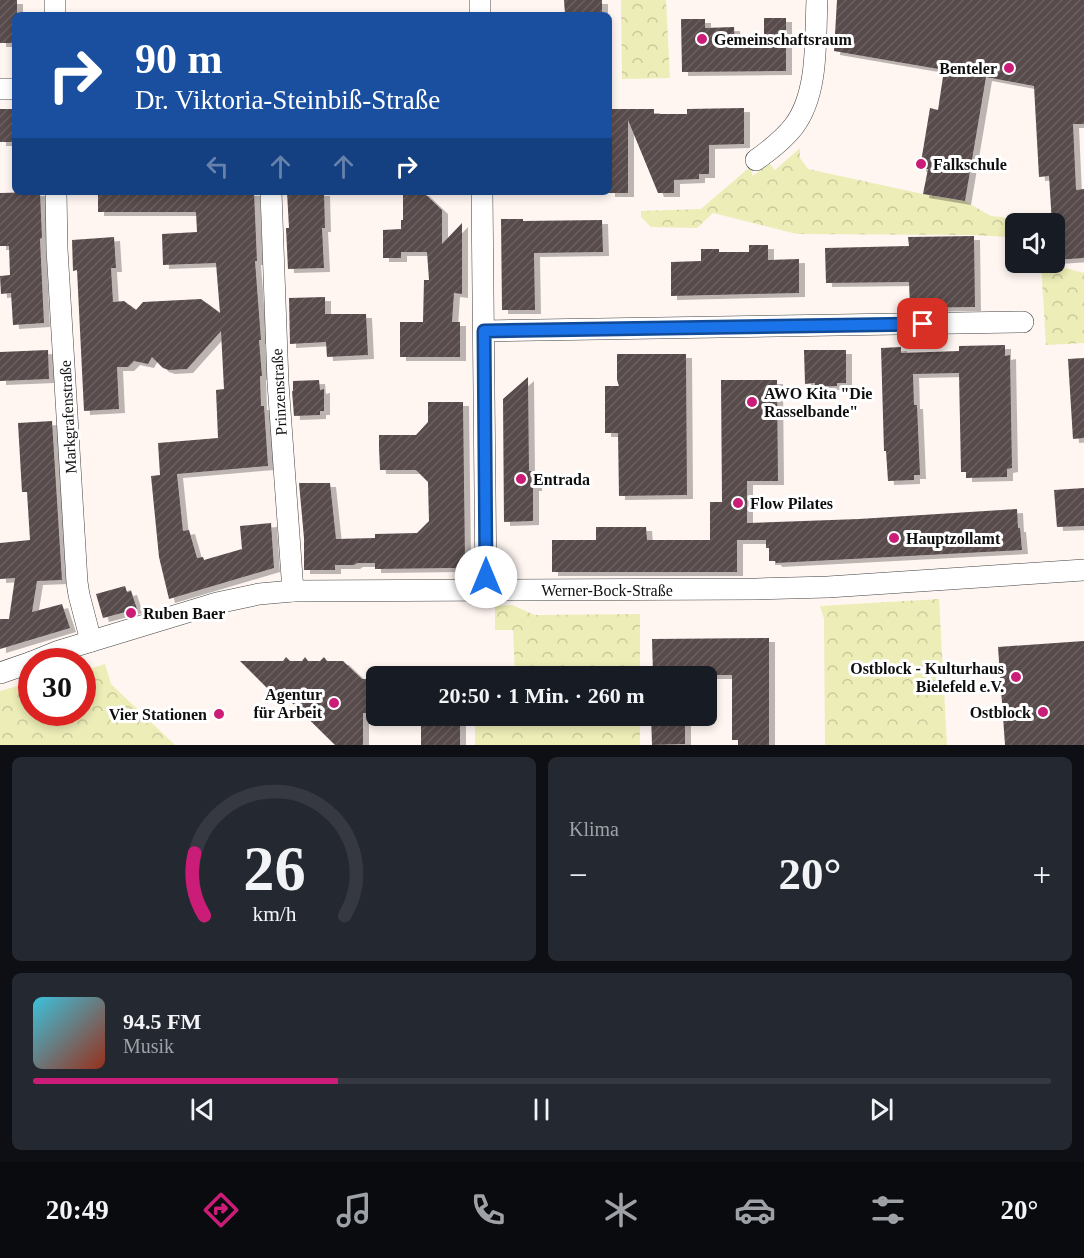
<!DOCTYPE html>
<html lang="de">
<head>
<meta charset="utf-8">
<style>
	body { margin:0; font-family:"Times New Roman",serif; background:#242831; color:#f1f3f6; height:100vh; display:flex; flex-direction:column; font-size:22px; white-space:nowrap }
	* { box-sizing:border-box; margin:0 }
	p { font-size:20px; color:#9ea1a6 }
	.icon { flex:none; width:33px; height:33px; fill:none; stroke:currentColor; stroke-width:2; stroke-linecap:round; stroke-linejoin:round }
	.map { position:relative; height:745px; overflow:hidden }
	.details { display:flex; flex-direction:column; gap:12px; padding:12px; background:#0d0f14; flex:1 }
	.details>* { flex:none }
	.banner { position:absolute; left:12px; top:12px; width:600px; height:183px; border-radius:9px; box-shadow:0 3px 9px #0003; background:#1a4fa0; color:#fff; overflow:hidden }
	.controls { position:absolute; left:1005px; top:213px; display:grid; gap:12px }
	.controls a { display:grid; place-items:center; width:60px; height:60px; border-radius:9px; background:#171b24; box-shadow:0 3px 9px #0003; font-size:30px }
	.speed { position:absolute; left:18px; top:648px; display:flex; gap:12px; font-size:30px; font-weight:700; text-align:center }
	.speed>* { display:grid; place-content:center; width:78px; height:78px; border-radius:50%; background:#171b24; box-shadow:0 3px 9px #0003; line-height:1 }
	.speed .limit { border:9px solid #d22; background:#fff; color:#111 }
	.pin { position:absolute; display:grid; place-items:center; width:51px; height:51px; color:#fff; margin:-26px; border-radius:12px; box-shadow:0 3px 9px #0006 }
	.me { position:absolute; width:66px; margin:-33px; rotate:0deg; stroke-linejoin:round; filter:drop-shadow(0 0 4px #0008) }
	.turn { display:flex; align-items:center; gap:21px; height:126px; padding:0 24px; font-size:27px }
	.turn .icon { width:78px; height:78px; stroke-width:2.5 }
	.turn b { display:block; font-size:42px; line-height:51px }
	.lanes { display:flex; align-items:center; height:57px; padding:0 24px; background:#0003; justify-content:center; gap:30px; direction:ltr }
	.lanes .off { opacity:.35 }
	.big { font-size:45px; font-weight:700; line-height:1.1 }
	.details .tile { flex:1; display:flex; flex-direction:column; justify-content:center; gap:9px; min-width:0; padding:0 21px; border-radius:9px; background:#242831 }
	.details .dial { align-items:center; gap:0 }
	.dial svg { height:156px; overflow:visible; fill:none; stroke:#363941; stroke-width:7; stroke-linecap:round; text-anchor:middle }
	.dial text { fill:#f1f3f6; stroke:none }
	.song { display:flex; align-items:center; gap:18px }
	.cover { width:72px; height:72px; border-radius:9px; background:linear-gradient(135deg,hsl(190 70% 55%),hsl(10 70% 35%)) }
	.played { height:6px; border-radius:3px; background:linear-gradient(90deg,#cb1c77 30%,#363941 30%) }
	.keys { display:flex; justify-content:space-around; direction:ltr }
	.heat { display:flex; justify-content:space-between; align-items:center; font-size:33px; direction:ltr }
	.details .tiles { flex:1; display:grid; gap:12px; grid-template-columns:1fr 1fr }
	.tile:last-child { grid-column:span 2 }
	.trip { position:absolute; left:366px; top:666px; width:351px; height:60px; border-radius:9px; background:#171b24; box-shadow:0 3px 9px #0003; font-weight:700; line-height:60px; text-align:center }
	.menu { display:flex; height:96px; justify-content:space-around; align-items:center; background:#090b0e; color:#9ea1a6 }
	.menu .icon { width:42px; height:42px }
	.menu .on { color:#cb1c77 }
	.menu b { font-size:27px; color:#f1f3f6 }
	.map>svg:first-child { display:block }
	.park { fill:url(#park-crowns) }
	.building { fill:url(#building-hatch); filter:url(#shadow) }
	.lines { fill:none; stroke-linecap:round; stroke-linejoin:round }
	.minor-casing { stroke:#424242; stroke-width:22 }
	.minor { stroke:#fff; stroke-width:21 }
	.route-casing { stroke:#114b97; stroke-width:15 }
	.route { stroke:#1a73e8; stroke-width:10 }
	.poi-dot { fill:#cb1c77; stroke:#fff; stroke-width:2 }
	.labels { text-anchor:middle; dominant-baseline:central; stroke-width:6; stroke-linejoin:round; paint-order:stroke }
	.poi-label { font-size:16px; font-weight:bold; fill:#0f0f0f; stroke:#fff; text-anchor:start }
	.street-label { font-size:16px; fill:#0f0f0f; stroke:#fff }
</style>
</head>
<body>
<div class="map">
<svg width="1084" height="745" viewBox="0 0 1084 745">
	<defs>
		<pattern id="park-crowns" width="20" height="18" patternUnits="userSpaceOnUse" patternTransform="scale(1.5)"><rect width="20" height="18" fill="#ededb7"/><path d="M2 6a3 3 0 1 1 6 0M12 15a3 3 0 1 1 6 0" fill="none" stroke="#caca9c"/></pattern>
		<pattern id="building-hatch" width="6" height="6" patternUnits="userSpaceOnUse" patternTransform="scale(1.5)"><rect width="6" height="6" fill="#594b4c"/><path d="M-1 1l2-2M0 6l6-6M5 7l2-2" fill="none" stroke="#6c6161"/></pattern>
		<filter id="shadow"><feDropShadow dx="6" dy="4" stdDeviation="0" flood-color="#0004"/></filter>
	</defs>
	<rect width="100%" height="100%" fill="#fff6f2"/>
	<!-- park -->
	<g class="park">
		<path d="M621,0h45l4,78 -48,1z"/>
		<path d="M800,148v10l8,11 115,25 42,7 26,15 11,1 4,2 1,18 -33,-2 -177,-1 -84,-21 -16,15 -46,-1 -10,-10v-6l60,-2 50,-43 1,10 18,-12 5,6z"/>
		<path d="M1041,263h5l38,10v70l-38,2z"/>
		<path d="M939,599l8,146h-122l-1,-117v-9l-4,-13z"/>
		<path d="M512,605l23,10 105,-1v62h-125l-2,-46h-18v-24z"/>
		<path d="M105,664l6,20 64,61h-175v-54l31,-9 1,30h50l1,-41z"/>
		<rect x="475" y="716" width="165" height="29"/>
	</g>
	<!-- building -->
	<g class="building">
		<path d="M0,0h17v15h-2v28h-15z"/>
		<path d="M564,0h38v15h-37z"/>
		<path d="M837,0h247v124h-11l3,66 8,-1v69l-30,2v-36h-2l-3,-48 -10,1 -5,-91 -48,-9 -21,124 -42,-7 5,-25 -8,-1 10,-60 8,2 6,-40 -110,-19z"/>
		<path d="M764,18h22v53l-104,1 -1,-53h24v9l29,-1 1,18h29z"/>
		<path d="M744,108v36l-35,1v29h-10v5l-25,1v13h-16l-30,-73v73h-19v-84h45v5h33v-5z"/>
		<rect x="0" y="109" width="15" height="33"/>
		<path d="M40,192l2,46 -2,1 4,84 -31,2 -2,-32 -10,1 -1,-18 10,-1 -1,-29h-9v-53z"/>
		<path d="M98,192h156l3,69h-2l6,79h-2l3,36h-2l1,30h3l4,60 -91,8 6,57 6,-1 8,28 6,-1 1,3 38,-11 -2,-23 31,-3 3,45 -105,31 -10,-42 -8,-81 9,-1 -2,-32 60,-5 -2,-48 8,-1 -3,-58 -34,38 -18,1 -6,-2 -11,-11 -4,7 -14,-3 -6,6h-11l2,42 -35,2 -7,-141 -4,1 -1,-31 42,-3 2,31h-5l2,34 11,-1 12,9 7,-8 58,-3 19,14 -4,-50 -53,2 -1,-31 35,-2 -1,-20h-98z"/>
		<path d="M287,192h37l1,36h-3l2,40 -36,1 -2,-41h3z"/>
		<path d="M403,192h20l19,18v34l20,-21v71l-8,-1 -2,29h8v35h-60v-35h23l1,-42h5l-2,-28h-26v6h-18v-28l18,-1v-9h2z"/>
		<path d="M501,219h22v2l79,-1 1,32 -69,1 1,57h-33z"/>
		<path d="M974,236l1,71 -65,1 -1,-26 -83,1 -1,-35 84,-2 -1,-9z"/>
		<path d="M749,245h19v15l31,-1v34l-128,3v-34l30,-1v-12h18v3h30z"/>
		<path d="M325,297v17h41l2,41 -41,2 -1,-15 -36,2 -1,-46z"/>
		<path d="M1005,345v11l5,-1 2,113 -5,1v8l-41,1v-6h-5l-2,-99 -46,1 1,31h3l3,70h-6v5l-26,1 -2,-30h-2l-3,-103 20,-1v6l58,-2v-5z"/>
		<path d="M48,350l1,29 -49,2v-29z"/>
		<path d="M804,350h42v33h-9v3l-22,1v-4l-10,1z"/>
		<path d="M617,354h69l1,141 -68,1 -1,-63h-13v-47h14l-2,-6z"/>
		<path d="M1084,358v80l-11,1 -5,-80z"/>
		<path d="M528,377l1,94h7v16h-3v34l-29,1 -1,-123z"/>
		<path d="M319,380l1,10 4,-1v22h-4v4l-26,1 -2,-25h1v-10z"/>
		<path d="M721,380h56l1,101h-31v42l112,-4 158,-10 1,19h2l2,22 -246,13 -1,-2h-6v-13h-3v-8h-29v32h-185v-32h44v-13h50l1,13h63v-38h12z"/>
		<path d="M428,402h35l2,156 -3,5 -7,5 -80,1v-6h-18l-3,2h-19v5h-31v-32l-5,-55h31l6,56 39,-1v-4l42,-1 12,-12 -1,-39 -12,-12h-36l-1,-22v-13h37l12,-13z"/>
		<path d="M52,421l10,159 -25,1 -5,31 30,-8 8,24 -70,21v-30h9l6,-41 -15,1v-36l30,-3 -3,-48h-5l-4,-69z"/>
		<path d="M1084,488v38l-27,1 -3,-37z"/>
		<path d="M125,586l2,6 4,-1 6,18 -34,9 -7,-24z"/>
		<path d="M769,638v107h-31v-5h-6v-65h-79l-1,-36z"/>
		<path d="M1084,641v104h-79l-7,-98z"/>
		<path d="M286,657l4,4h12l3,-4 3,4h12l4,-4 3,4h16l19,18h14v34h-13v32h-28l-52,-51h-10l-33,-33h43z"/>
		<path d="M426,716h34v29h-39v-23h5z"/>
		<path d="M651,716h34v28l-33,1z"/>
	</g>
	<g class="lines">
		<!-- minor casing -->
		<g class="minor-casing">
			<g id="minor">
				<path d="M55,0v15"/>
				<path d="M480,0v15"/>
				<path d="M0,89h15"/>
				<path d="M756,160c14,-10 28,-21 38,-34 25,-33 21,-87 23,-126"/>
				<path d="M56,192l1,57 20,333 2,13 12,46"/>
				<path d="M271,192l7,191 15,208"/>
				<path d="M482,192l4,399"/>
				<path d="M484,331l539,-9"/>
				<path d="M32,662l27,-11 158,-48 42,-9 34,-3 464,-2 71,-2 256,-17"/>
				<path d="M0,673l32,-11"/>
			</g>
		</g>
		<!-- minor -->
		<use href="#minor" class="minor"/>
	</g>
	<g class="lines">
		<!-- route casing -->
		<g class="route-casing">
			<path id="route" d="M486,577l-2,-246 439,-7"/>
		</g>
		<!-- route -->
		<use href="#route" class="route"/>
	</g>
	<!-- markers -->
	<g class="poi-dot">
		<circle cx="702" cy="39" r="6"/>
		<circle cx="1009" cy="68" r="6"/>
		<circle cx="921" cy="164" r="6"/>
		<circle cx="752" cy="402" r="6"/>
		<circle cx="521" cy="479" r="6"/>
		<circle cx="738" cy="503" r="6"/>
		<circle cx="894" cy="538" r="6"/>
		<circle cx="131" cy="613" r="6"/>
		<circle cx="1016" cy="677" r="6"/>
		<circle cx="334" cy="703" r="6"/>
		<circle cx="1043" cy="712" r="6"/>
		<circle cx="219" cy="714" r="6"/>
	</g>
	<g class="labels">
		<!-- poi labels -->
		<g class="poi-label">
			<text x="714" y="39">Gemeinschaftsraum</text>
			<text x="997" y="68" text-anchor="end">Benteler</text>
			<text x="933" y="164">Falkschule</text>
			<text x="764" y="393">AWO Kita "Die<tspan x="764" dy="18">Rasselbande"</tspan></text>
			<text x="533" y="479">Entrada</text>
			<text x="750" y="503">Flow Pilates</text>
			<text x="906" y="538">Hauptzollamt</text>
			<text x="143" y="613">Ruben Baer</text>
			<text x="1004" y="668" text-anchor="end">Ostblock - Kulturhaus<tspan x="1004" dy="18">Bielefeld e.V.</tspan></text>
			<text x="322" y="694" text-anchor="end">Agentur<tspan x="322" dy="18">für Arbeit</tspan></text>
			<text x="1031" y="712" text-anchor="end">Ostblock</text>
			<text x="207" y="714" text-anchor="end">Vier Stationen</text>
		</g>
		<!-- street labels -->
		<g class="street-label">
			<text transform="translate(279 392) rotate(-93)">Prinzenstraße</text>
			<text transform="translate(68 417) rotate(-93)">Markgrafenstraße</text>
			<text x="607" y="590">Werner-Bock-Straße</text>
		</g>
	</g>
</svg>
<div class="controls">
<a><svg class="icon" aria-label="sound" viewBox="0 0 24 24"><path d="M4 9h4l5-4v14l-5-4H4zM17 9q2 3 0 6"/></svg></a>
</div>
<div class="speed"><div class="limit">30</div></div>
<div class="pin" style="left:923px;top:324px;background:#d93025"><svg class="icon" aria-label="arrive" viewBox="0 0 24 24"><path d="M6 21V4h12l-3 4 3 4H6"/></svg></div>
<svg class="me" style="left:486px;top:577px" viewBox="-20 -20 40 40"><circle r="19" fill="#fff"/><path d="M0-13L10 11 0 6-10 11z" fill="#1a73e8"/></svg>
<div class="trip">20:50 · 1 Min. · 260 m</div>
<div class="banner">
<div class="turn"><svg class="icon" aria-label="right" viewBox="0 0 24 24"><path d="M7 20v-9h11M14 6l5 5-5 5"/></svg><div><b>90 m</b>Dr. Viktoria-Steinbiß-Straße</div></div>
<div class="lanes"><svg class="icon off" aria-label="left" viewBox="0 0 24 24"><path d="M17 20v-9H6M10 6l-5 5 5 5"/></svg><svg class="icon off" aria-label="ahead" viewBox="0 0 24 24"><path d="M12 20V5M6 11l6-6 6 6"/></svg><svg class="icon off" aria-label="ahead" viewBox="0 0 24 24"><path d="M12 20V5M6 11l6-6 6 6"/></svg><svg class="icon" aria-label="right" viewBox="0 0 24 24"><path d="M7 20v-9h11M14 6l5 5-5 5"/></svg></div>
</div>
</div>
<section class="details">
<div class="tiles">
<div class="tile dial"><svg viewBox="0 0 100 80">
<path d="M14 69A42 42 0 1 1 86 69"/>
<path d="M14 69A42 42 0 0 1 9 37" stroke="#cb1c77"/>
<text x="50" y="56" font-size="32" font-weight="700">26</text>
<text x="50" y="72" font-size="11">km/h</text>
</svg></div>
<div class="tile"><p>Klima</p>
<div class="heat"><a>−</a><b class="big">20°</b><a>+</a></div>
</div>
<div class="tile">
<div class="song"><i class="cover"></i><div><b>94.5 FM</b><p>Musik</p></div></div>
<div class="played"></div>
<div class="keys"><svg class="icon" aria-label="previous" viewBox="0 0 24 24"><path d="M18 5L8 12l10 7zM5 5v14"/></svg><svg class="icon" aria-label="pause" viewBox="0 0 24 24"><path d="M8 5v14M16 5v14"/></svg><svg class="icon" aria-label="next" viewBox="0 0 24 24"><path d="M6 5l10 7-10 7zM19 5v14"/></svg></div>
</div>
</div>
</section>
<nav class="menu">
<b>20:49</b>
<svg class="icon on" aria-label="directions" viewBox="0 0 24 24"><path d="M12 3l9 9-9 9-9-9zM9 14v-3h6M13 9l2 2-2 2"/></svg>
<svg class="icon" aria-label="music" viewBox="0 0 24 24"><path d="M9 18V5l10-2v13"/><circle cx="6" cy="18" r="3"/><circle cx="16" cy="16" r="3"/></svg>
<svg class="icon" aria-label="phone" viewBox="0 0 24 24"><path d="M5 4h4l2 5-3 2q2 4 5 5l2-3 5 2v4C11 20 4 13 5 4z"/></svg>
<svg class="icon" aria-label="climate" viewBox="0 0 24 24"><path d="M12 3v18M4 7l16 10M4 17L20 7"/></svg>
<svg class="icon" aria-label="car" viewBox="0 0 24 24"><path d="M5 17H2v-5l4-1 3-4h7l3 4 3 1v5h-3M9 17h6M6 11h13"/><circle cx="7" cy="17" r="2"/><circle cx="17" cy="17" r="2"/></svg>
<svg class="icon" aria-label="filters" viewBox="0 0 24 24"><path d="M4 7h16M4 17h16"/><circle cx="9" cy="7" r="2"/><circle cx="15" cy="17" r="2"/></svg>
<b>20°</b>
</nav>
</body>
</html>
